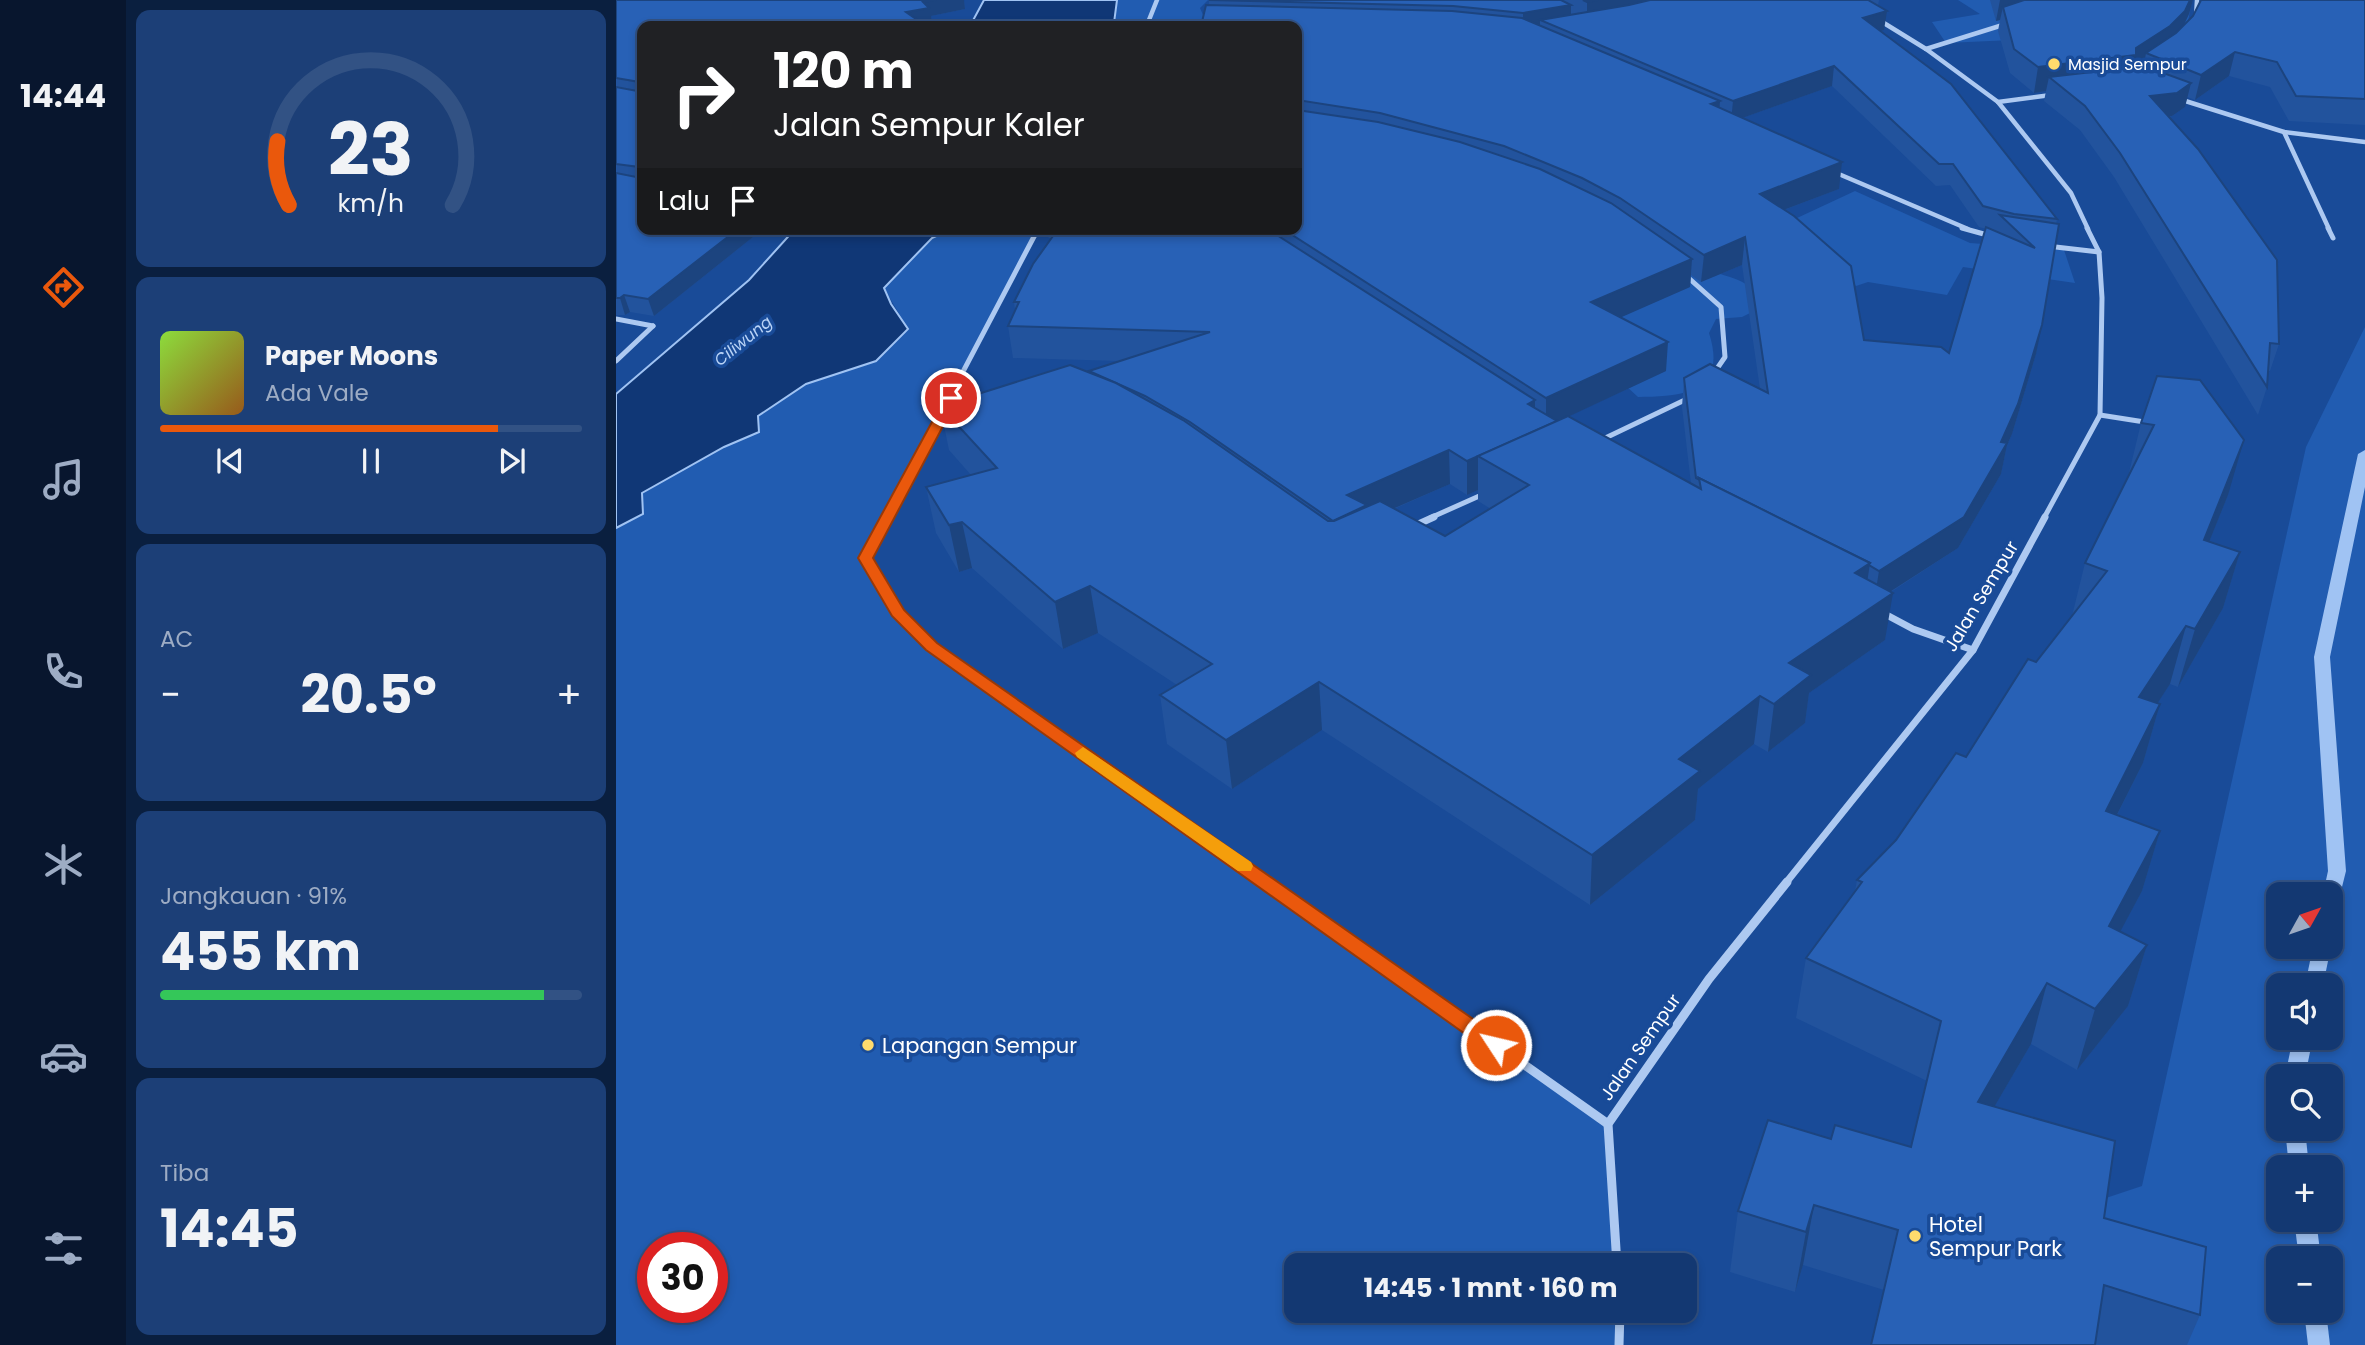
<!DOCTYPE html>
<html lang="id">
<head>
<meta charset="utf-8">
<style>
	body { margin:0; font-family:Poppins,sans-serif; background:#1c3f77; color:#f1f3f6; height:100vh; display:flex; flex-direction:column; font-size:26px; white-space:nowrap }
	* { box-sizing:border-box; margin:0 }
	p { font-size:23px; color:#9dacc4 }
	.icon { flex:none; width:38px; height:38px; fill:none; stroke:currentColor; stroke-width:2; stroke-linecap:round; stroke-linejoin:round }
	.map { position:relative; flex:1; overflow:hidden }
	.side { display:flex; flex-direction:column; gap:10px; padding:10px; background:#0a1f3f; width:490px }
	.side>* { flex:none }
	.banner { position:absolute; left:21px; top:21px; width:665px; height:214px; border-radius:14px; box-shadow:0 4px 10px #0003,0 0 0 2px #325284; background:#202124; color:#fff; overflow:hidden }
	.needle { width:46px; rotate:50deg }
	.controls { position:absolute; left:1650px; top:882px; display:grid; gap:14px }
	.controls a { display:grid; place-items:center; width:77px; height:77px; border-radius:14px; background:#133872; box-shadow:0 4px 10px #0003,0 0 0 2px #325284; font-size:35px }
	.speed { position:absolute; left:21px; top:1232px; display:flex; gap:14px; font-size:35px; font-weight:700; text-align:center }
	.speed>* { display:grid; place-content:center; width:91px; height:91px; border-radius:50%; background:#133872; box-shadow:0 4px 10px #0003,0 0 0 2px #325284; line-height:1 }
	.speed .limit { border:10px solid #d22; background:#fff; color:#111 }
	.pin { position:absolute; display:grid; place-items:center; width:60px; height:60px; color:#fff; margin:-30px; border:4px solid #fff; border-radius:50%; box-shadow:0 2px 7px #0007 }
	.me { position:absolute; width:77px; margin:-38px; rotate:305deg; stroke-linejoin:round; filter:drop-shadow(0 0 5px #0008) }
	.turn { display:flex; align-items:center; gap:24px; height:147px; padding:0 21px; font-size:32px }
	.turn .icon { width:91px; height:91px; stroke-width:2.5 }
	.turn b { display:block; font-size:49px; line-height:60px }
	.then { display:flex; align-items:center; height:66px; padding:0 21px; background:#0003; gap:14px; font-size:26px }
	.big { font-size:52px; font-weight:700; line-height:1.1 }
	.side .card { flex:1; display:flex; flex-direction:column; justify-content:center; gap:10px; min-width:0; padding:0 24px; border-radius:14px; background:#1c3f77 }
	.side .dial { align-items:center; gap:0 }
	.dial svg { height:182px; overflow:visible; fill:none; stroke:#325284; stroke-width:7; stroke-linecap:round; text-anchor:middle }
	.dial text { fill:#f1f3f6; stroke:none }
	.song { display:flex; align-items:center; gap:21px }
	.cover { width:84px; height:84px; border-radius:10px; background:linear-gradient(135deg,hsl(90 70% 55%),hsl(30 70% 35%)) }
	.played { height:7px; border-radius:4px; background:linear-gradient(90deg,#ea580c 80%,#325284 80%) }
	.keys { display:flex; justify-content:space-around; direction:ltr }
	.heat { display:flex; justify-content:space-between; align-items:center; font-size:38px; direction:ltr }
	.charge { height:10px; border-radius:5px; background:linear-gradient(90deg,#34c759 91%,#325284 0) }
	.trip { position:absolute; left:668px; top:1253px; width:413px; height:70px; border-radius:14px; background:#133872; box-shadow:0 4px 10px #0003,0 0 0 2px #325284; font-weight:700; line-height:70px; text-align:center }
	main { display:flex; flex:1; min-height:0 }
	.menu { display:flex; flex-direction:column; width:126px; justify-content:space-around; align-items:center; background:#08162e; color:#9dacc4 }
	.menu .icon { width:49px; height:49px }
	.menu .current { color:#ea580c }
	.menu b { font-size:32px; color:#f1f3f6 }
	.map>svg:first-child { display:block }
	.green { fill:#215cb1; fill-rule:evenodd }
	.water { fill:#103776; stroke:#a0c3f3; stroke-width:2 }
	.lines { fill:none; stroke-linecap:round; stroke-linejoin:round }
	.stream { fill:#a0c3f3; fill-rule:evenodd }
	.street-far3 { stroke:#adc9f1; stroke-width:4.5 }
	.street-far2 { stroke:#adc9f1; stroke-width:5 }
	.street-far1 { stroke:#adc9f1; stroke-width:7 }
	.street { stroke:#adc9f1; stroke-width:9 }
	.wall { fill:#22539d; fill-rule:evenodd }
	.shaded-wall { fill:#1c447f }
	.building { fill:#2861b6; stroke:#1c447f; stroke-width:2 }
	.route { fill:#ea580c; stroke:#983908; stroke-width:2 }
	.slow { fill:#f59e0b }
	.poi-dot { fill:#ffdb6d; stroke:#194b98; stroke-width:2.5 }
	.labels { text-anchor:middle; dominant-baseline:central; stroke-width:7; stroke-linejoin:round; paint-order:stroke }
	.far-poi-label { font-size:16px; fill:#fff; stroke:#194b98; text-anchor:start }
	.far-water-label { font-size:16px; font-style:italic; fill:#b9d3f7; stroke:#194b98 }
	.street-label { font-size:18px; fill:#fff; stroke:#194b98 }
	.near-poi-label { font-size:21px; fill:#fff; stroke:#194b98; text-anchor:start }
</style>
</head>
<body>
<main>
<nav class="menu">
<b>14:44</b>
<svg class="icon current" aria-label="directions" viewBox="0 0 24 24"><path d="M12 3l9 9-9 9-9-9zM9 14v-3h6M13 9l2 2-2 2"/></svg>
<svg class="icon" aria-label="music" viewBox="0 0 24 24"><path d="M9 18V5l10-2v13"/><circle cx="6" cy="18" r="3"/><circle cx="16" cy="16" r="3"/></svg>
<svg class="icon" aria-label="phone" viewBox="0 0 24 24"><path d="M5 4h4l2 5-3 2q2 4 5 5l2-3 5 2v4C11 20 4 13 5 4z"/></svg>
<svg class="icon" aria-label="climate" viewBox="0 0 24 24"><path d="M12 3v18M4 7l16 10M4 17L20 7"/></svg>
<svg class="icon" aria-label="car" viewBox="0 0 24 24"><path d="M5 17H2v-5l4-1 3-4h7l3 4 3 1v5h-3M9 17h6M6 11h13"/><circle cx="7" cy="17" r="2"/><circle cx="17" cy="17" r="2"/></svg>
<svg class="icon" aria-label="filters" viewBox="0 0 24 24"><path d="M4 7h16M4 17h16"/><circle cx="9" cy="7" r="2"/><circle cx="15" cy="17" r="2"/></svg>
</nav>
<section class="side">
<div class="card dial"><svg viewBox="0 0 100 80">
<path d="M14 69A42 42 0 1 1 86 69"/>
<path d="M14 69A42 42 0 0 1 9 41" stroke="#ea580c"/>
<text x="50" y="56" font-size="32" font-weight="700">23</text>
<text x="50" y="72" font-size="11">km/h</text>
</svg></div>
<div class="card">
<div class="song"><i class="cover"></i><div><b>Paper Moons</b><p>Ada Vale</p></div></div>
<div class="played"></div>
<div class="keys"><svg class="icon" aria-label="previous" viewBox="0 0 24 24"><path d="M18 5L8 12l10 7zM5 5v14"/></svg><svg class="icon" aria-label="pause" viewBox="0 0 24 24"><path d="M8 5v14M16 5v14"/></svg><svg class="icon" aria-label="next" viewBox="0 0 24 24"><path d="M6 5l10 7-10 7zM19 5v14"/></svg></div>
</div>
<div class="card"><p>AC</p>
<div class="heat"><a>−</a><b class="big">20.5°</b><a>+</a></div>
</div>
<div class="card"><p>Jangkauan · 91%</p><b class="big">455 km</b><div class="charge"></div></div>
<div class="card"><p>Tiba</p><b class="big">14:45</b></div>
</section>
<div class="map">
<svg width="1749" height="1345" viewBox="0 0 1749 1345">
	<rect width="100%" height="100%" fill="#194b98"/>
	<!-- green -->
	<g class="green">
		<path d="M501,0h91l-8,8 3,7 14,5 68,6h-176l6,-3z"/>
		<path d="M1342,0h234l-6,32 -240,11 -14,-21 48,-8z"/>
		<path d="M1239,191l115,52 94,7 11,33 -112,-16 -16,28 -79,-13 -12,4 -74,-61z"/>
		<path d="M335,229h87l-173,329 26,45 41,43 676,478 9,141h-320v46h323l-1,34h-1003v-817l27,-14 -2,-21 83,-46 35,-15 -1,-16 48,-32 70,-23 32,-32 -24,-41 48,-50zM37,1248h59v59h-59z"/>
		<path d="M688,230l397,36c27,15 50,8 61,41l-20,10 -26,2 -7,14c19,59 -25,64 -71,64l-13,-12z"/>
		<path d="M1749,327v1018h-291l20,-143 48,-16 164,-739zM1662,894h53v53h-53zM1662,985h53v53h-53zM1662,1076h53v53h-53zM1662,1167h53v53h-53zM1662,1258h53v53h-53z"/>
	</g>
	<!-- water -->
	<g class="water">
		<path d="M368,0h133l-3,23 -5,3h-139z"/>
		<path d="M179,229h156l-19,9 -48,50 7,16 17,25 -32,32 -70,23 -48,32 1,16 -35,15 -82,46 1,21 -27,14v-134l133,-114z"/>
	</g>
	<g class="lines">
		<!-- stream -->
		<g class="stream">
			<path d="M1749,450v37l-35,170 16,214 -9,36 -6,2v-15h-8l5,-23 -14,-214 44,-203z"/>
			<path d="M1715,946v1l-8,38h-18l8,-38z"/>
			<path d="M1677,1038h20l-8,38h-20z"/>
			<path d="M1669,1129h20l4,38h-20z"/>
			<path d="M1678,1220h22l5,38h-22z"/>
			<path d="M1688,1311h22l4,34h-22z"/>
		</g>
		<!-- street-far3 -->
		<g class="street-far3">
			<path d="M1580,17l1,-17"/>
			<path d="M1263,20l47,29 72,53 73,91 17,36"/>
			<path d="M532,22l60,1"/>
			<path d="M531,25l10,-25"/>
			<path d="M1310,49l80,-25"/>
			<path d="M1563,99l105,33 81,10"/>
			<path d="M1382,102l53,-7"/>
			<path d="M1668,132l45,97"/>
			<path d="M1218,172l134,57"/>
		</g>
		<!-- street-far2 -->
		<g class="street-far2">
			<path d="M1346,228l29,8"/>
			<path d="M1712,228l5,10"/>
			<path d="M419,234l26,1"/>
			<path d="M1431,246l52,6"/>
			<path d="M1067,273l38,34 4,50 -11,16"/>
			<path d="M0,319l37,7"/>
			<path d="M0,361l37,-35"/>
			<path d="M1484,415l51,8"/>
			<path d="M983,441l90,-43"/>
			<path d="M270,518l152,-289"/>
			<path d="M814,518l56,-25"/>
			<path d="M1428,518l56,-103 2,-117 -3,-46 -12,-24"/>
		</g>
		<!-- street-far1 -->
		<g class="street-far1">
			<path d="M271,517l-22,40 29,48 38,41 336,238"/>
			<path d="M798,526l20,-9"/>
			<path d="M1267,613l30,16 60,21"/>
			<path d="M1169,884l188,-234 72,-133"/>
		</g>
		<!-- street -->
		<g class="street">
			<path d="M650,882l342,242"/>
			<path d="M1001,1265l-9,-141 101,-145 78,-97"/>
			<path d="M1003,1345l1,-34"/>
		</g>
	</g>
	<!-- wall -->
	<g class="wall">
		<path d="M0,0h348l1,9 -34,7 1,6 -9,2 -281,205h121l-109,87 -24,-4 -5,3h-9z"/>
		<path d="M593,0h670l-1,6 6,24 -4,1 177,188 -21,135 -24,80 -5,11 -6,29 -43,74 -67,44 -6,48 -76,53 -4,30 -37,29 -14,-8 -56,45 -3,31 -105,85 -268,-175 -90,59 -65,-45 -7,-49 17,-10 -79,-52 -35,16 -91,-81 -13,4 -23,-39 -10,-46 45,-12 -22,-25 -9,-44 149,-34v-1l30,-10 -106,-3 -5,-32 7,-16 -1,-8 44,-73h239v-203l-88,-21zM1216,86l104,100 14,-1 29,42 7,2 -37,124 -85,-13 -80,-130 55,-21 -97,-71zM1126,265l18,124 -76,-11 -2,29 9,77 -122,-68 97,-45 -46,-54 70,-30 1,-12 10,7zM834,484l17,11 11,-5v11l13,8 -46,27 -51,-27z"/>
		<path d="M1374,0h203l-4,14 -5,11 181,-25v125l-76,-4 -19,-34 -41,-11 -34,24 -8,-3 -2,10 -13,9 -3,1 110,227 -9,27h-2l-1,16 -9,28 -144,-238 -34,-47 -36,-29 2,-10 -12,2 -24,-20 -12,-42 2,-11 -4,1z"/>
		<path d="M1541,376l71,119 -19,47 31,10 -17,56 -45,79 -8,-3 -13,19 3,1 -17,59 -26,52 43,16 -18,60 -22,40 27,14 -19,61 -51,64 -46,-26 -37,63 206,208 -13,30h-316l13,-55 -81,-25 -8,27 -65,-20 8,-61 93,-72 80,8 16,-66 -131,-63 10,-60 49,-67 2,-11 39,-40 70,-83 106,-141 13,-53 43,-86 13,-54z"/>
	</g>
	<!-- shaded-wall -->
	<g class="shaded-wall">
		<path d="M320,0h28l1,9 -34,7 1,6 -20,4 -6,-14 17,-10z"/>
		<path d="M982,0h92l-103,21v-19z"/>
		<path d="M1384,0h52l-49,7 -3,13 -4,1z"/>
		<path d="M1574,0h3l-4,14 -10,21 -33,18 -2,11 -11,7 -84,6 -3,14 -12,2 4,-26 98,-19z"/>
		<path d="M955,5v19l-31,-4v9l-17,3v-19z"/>
		<path d="M1271,11l-3,19 -24,7 3,-19z"/>
		<path d="M1619,52l-6,24 -34,24 6,-25z"/>
		<path d="M1218,66l-2,20 -101,36 2,-21z"/>
		<path d="M1575,83l-6,24 -13,9 -27,3 5,-23z"/>
		<path d="M1104,101l-2,25 -7,-22z"/>
		<path d="M1226,162l-3,27 -82,31 3,-26z"/>
		<path d="M122,229h25l-109,87 -6,-17z"/>
		<path d="M1129,237l-3,28 -41,17 3,-27z"/>
		<path d="M1076,259l-2,28 -100,44 1,-29z"/>
		<path d="M8,295l6,17 -5,3 -5,-17z"/>
		<path d="M1426,325l-6,29 -24,80 -5,11 -6,29 -43,74 -84,54 5,-31 122,-129z"/>
		<path d="M1052,342l-2,29 -109,51 -1,32 -45,21 -33,-19 49,-22 1,-30 7,-4v31l11,-5v-28z"/>
		<path d="M1628,440l-16,55 -41,102 17,-57z"/>
		<path d="M833,450l1,34 -83,36 -32,35 -2,-34 14,-26z"/>
		<path d="M862,456v34l-11,5v-34z"/>
		<path d="M346,522l10,46 -13,4 -10,-47z"/>
		<path d="M1624,552l-17,56 -45,79 17,-58z"/>
		<path d="M1254,563l-7,47 -8,-37z"/>
		<path d="M474,586l8,47 -35,16 -8,-47z"/>
		<path d="M1277,593l-8,47 -76,53 -4,30 -37,29 6,-48 15,-41z"/>
		<path d="M1570,626l-16,58 -47,72 16,-59z"/>
		<path d="M703,682l3,48 -90,59 -6,-49z"/>
		<path d="M1144,696l-6,48 -56,45 -3,31 -105,85 2,-50 87,-96z"/>
		<path d="M1544,704l-17,59 -54,107 17,-59z"/>
		<path d="M1544,831l-18,60 -51,95 18,-60z"/>
		<path d="M1531,945l-19,61 -51,64 18,-61z"/>
		<path d="M1431,983l-16,61 -69,118 16,-60z"/>
		<path d="M1198,1205l-11,60 -8,27 11,-60z"/>
	</g>
	<!-- building -->
	<g class="building">
		<path d="M0,0h320l-13,2 6,6 -23,4 20,14h-284v203h96l-90,70 -24,-4 -4,3h-4v-125l20,4 6,-4 -3,-6 -23,-3v-77l21,4 5,-3 -3,-6 -23,-4z"/>
		<path d="M593,0h352l10,5 -48,8 -70,-7z"/>
		<path d="M967,0h15l-11,2z"/>
		<path d="M1034,0h218l19,11 -24,7 88,66 106,135 -43,-5 -31,-8 -30,-42h-14l-105,-98 -101,35 -193,-81 89,-15z"/>
		<path d="M1408,0h166l-5,11 -15,15 -34,22v7l-98,12 -24,-18 -11,-42z"/>
		<path d="M1585,0h164v99l-69,-3 -19,-34 -42,-10 -34,23 -55,-22 30,-20 17,-17z"/>
		<path d="M590,5l246,6 70,7 198,83 -9,3 131,58 -82,32 34,22 57,50 13,74 77,7 8,6 37,-126 49,21 -35,-33 59,9 -17,101 -24,79 -17,38 6,1 -43,74 -85,54 -10,-6 1,-2 -171,-85 1,2 -4,-2 -12,-100 26,-14 58,29 -23,-156 -41,18 -84,-57 -38,-20 -78,-32 -124,-33 -83,-13v-74h-96z"/>
		<path d="M1528,66l47,17 -14,10 -27,3 48,53 79,111 2,84 -9,-1 -3,44 -147,-234 -35,-47 -36,-29z"/>
		<path d="M681,110l81,12 82,20 80,27 71,34 81,56 -101,43 77,40 -122,56 -263,-169h14z"/>
		<path d="M442,229l211,1 266,170 -7,4 29,17 -90,40 -18,-11 -102,45 20,10 -34,16 -143,-99 -45,-26 -56,-25 121,-39 -202,-6 11,-24h-5l19,-38z"/>
		<path d="M454,365l46,18 67,37 145,101h6l46,-20 65,35 84,-51 -51,-29 90,-40 133,73 -2,-11 171,85 -15,10 38,20 -104,70 22,12 -37,29 -14,-8 -81,63 21,12 -108,84 -273,-173 -93,58 -66,-45 52,-31 -122,-78 -35,16 -93,-80 -13,3 -23,-38 71,-19 -57,-62z"/>
		<path d="M1541,376l43,4 44,60 -40,100 36,12 -45,77 -9,-3 -47,71 21,7 -54,107 54,20 -51,95 38,19 -52,64 -48,-26 -69,119 137,39 -11,77 102,29 -6,68 -96,-30 -9,60h-224l27,-115 -84,-25 -8,27 -68,-21 30,-91 63,19 4,-14 76,22 30,-126 -135,-63 56,-76 -5,-2 39,-40 60,-87 10,4 62,-98 8,3 71,-91 -22,-8 69,-138 -13,-2z"/>
	</g>
	<!-- route -->
	<path class="route" d="M335,394l7,4 -85,160 31,52 33,33 566,397 3,5 -3,6 -7,2 -7,-2 -563,-401 -34,-34 -34,-58 87,-160z"/>
	<!-- slow -->
	<path class="slow" d="M467,747l168,115 2,4 -2,5h-13l-161,-114 -2,-4z"/>
	<!-- markers -->
	<g class="poi-dot">
		<circle cx="1438" cy="64" r="7"/>
		<circle cx="252" cy="1045" r="7"/>
		<circle cx="1299" cy="1236" r="7"/>
	</g>
	<g class="labels">
		<!-- far-poi labels -->
		<g class="far-poi-label">
			<text x="1452" y="64">Masjid Sempur</text>
		</g>
		<!-- far-water labels -->
		<g class="far-water-label">
			<text transform="translate(127 341) rotate(-39)">Ciliwung</text>
		</g>
		<!-- street labels -->
		<g class="street-label">
			<text transform="translate(1365 596) rotate(-59)">Jalan Sempur</text>
			<text transform="translate(1024 1047) rotate(-55)">Jalan Sempur</text>
		</g>
		<!-- near-poi labels -->
		<g class="near-poi-label">
			<text x="266" y="1045">Lapangan Sempur</text>
			<text x="1313" y="1224">Hotel<tspan x="1313" dy="24">Sempur Park</tspan></text>
		</g>
	</g>
</svg>
<div class="controls">
<a><svg class="needle" viewBox="-14 -14 28 28"><path d="M0-13l5 13h-10z" fill="#e53935"/><path d="M0 13l5-13h-10z" fill="#9dacc4"/></svg></a>
<a><svg class="icon" aria-label="sound" viewBox="0 0 24 24"><path d="M4 9h4l5-4v14l-5-4H4zM17 9q2 3 0 6"/></svg></a>
<a><svg class="icon" aria-label="search" viewBox="0 0 24 24"><circle cx="10" cy="10" r="6"/><path d="M15 15l6 6"/></svg></a>
<a>+</a>
<a>−</a>
</div>
<div class="speed"><div class="limit">30</div></div>
<div class="pin" style="left:335px;top:398px;background:#d93025"><svg class="icon" aria-label="arrive" viewBox="0 0 24 24"><path d="M6 21V4h12l-3 4 3 4H6"/></svg></div>
<svg class="me" style="left:880px;top:1045px" viewBox="-20 -20 40 40"><circle r="17" fill="#ea580c" stroke="#fff" stroke-width="3"/><path d="M0-11L8 9 0 5-8 9z" fill="#fff"/></svg>
<div class="trip">14:45 · 1 mnt · 160 m</div>
<div class="banner">
<div class="turn"><svg class="icon" aria-label="right" viewBox="0 0 24 24"><path d="M7 20v-9h11M14 6l5 5-5 5"/></svg><div><b>120 m</b>Jalan Sempur Kaler</div></div>
<div class="then">Lalu<svg class="icon" aria-label="arrive" viewBox="0 0 24 24"><path d="M6 21V4h12l-3 4 3 4H6"/></svg></div>
</div>
</div>
</main>
</body>
</html>
